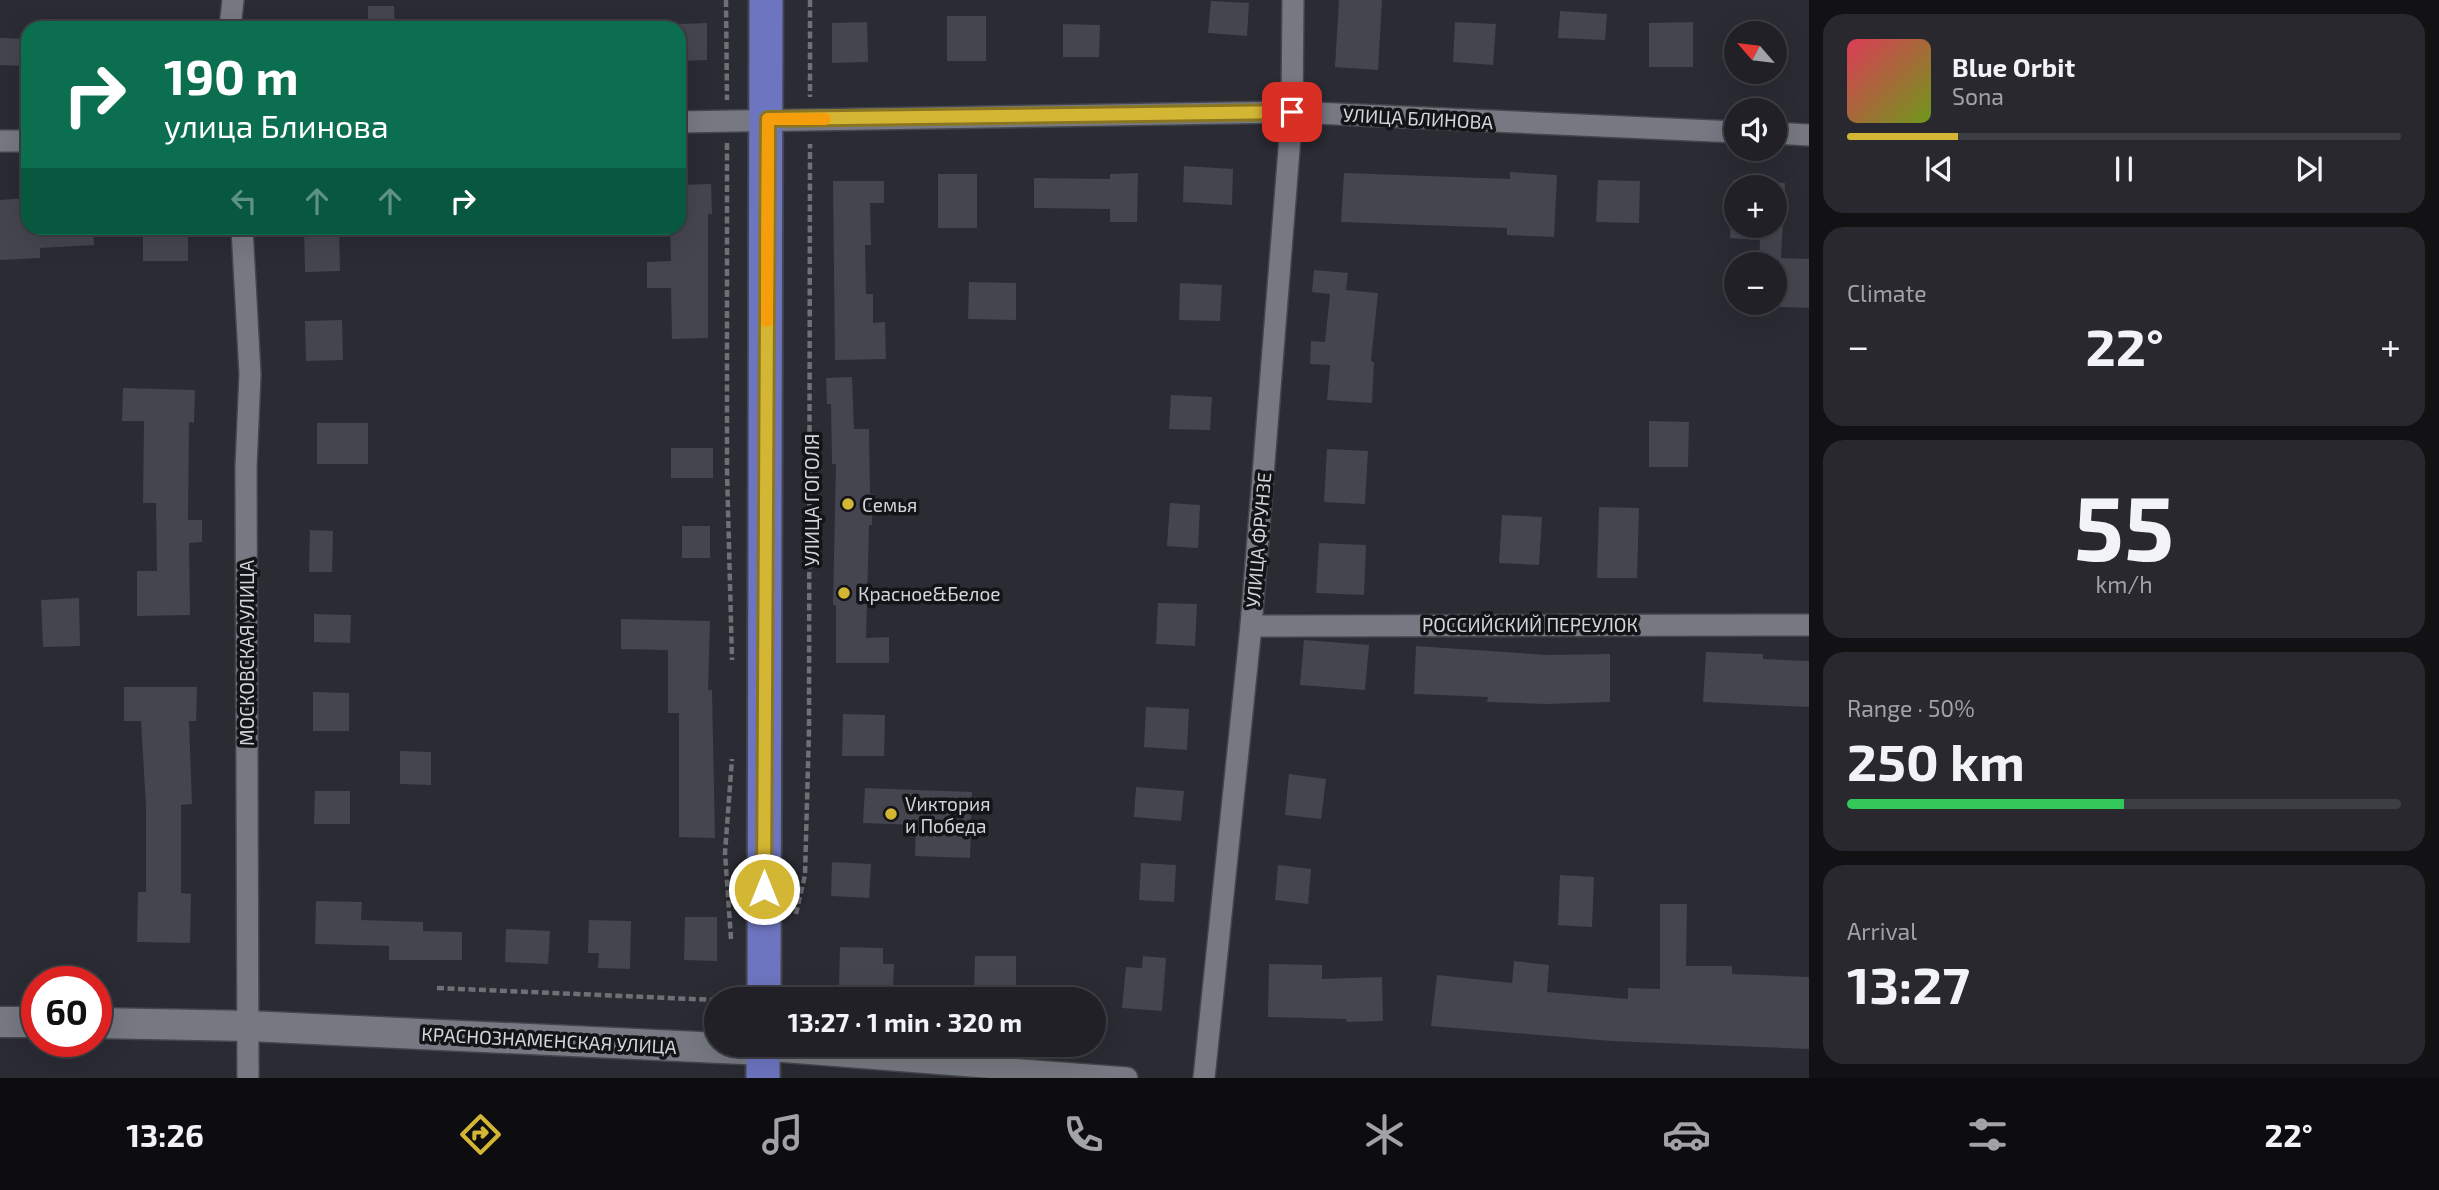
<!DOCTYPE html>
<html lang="en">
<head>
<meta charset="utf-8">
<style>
	body { margin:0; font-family:"Exo 2",sans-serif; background:#28282e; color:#f1f3f6; height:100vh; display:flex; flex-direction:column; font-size:26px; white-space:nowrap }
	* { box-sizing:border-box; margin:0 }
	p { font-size:23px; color:#a2a3a7 }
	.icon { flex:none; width:38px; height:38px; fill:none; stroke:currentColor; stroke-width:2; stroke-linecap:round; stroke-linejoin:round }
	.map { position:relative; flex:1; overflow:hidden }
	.panel { display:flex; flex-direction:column; gap:14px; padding:14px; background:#121215; width:630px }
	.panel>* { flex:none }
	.banner { position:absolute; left:21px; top:21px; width:665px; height:214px; border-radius:21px; box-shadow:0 7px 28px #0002,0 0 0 2px #3d3e43; background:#0b6e4f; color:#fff; overflow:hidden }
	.needle { width:46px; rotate:298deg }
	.controls { position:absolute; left:1724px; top:21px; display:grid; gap:14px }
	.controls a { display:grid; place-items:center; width:63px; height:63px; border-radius:50%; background:#202026; box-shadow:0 7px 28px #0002,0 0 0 2px #3d3e43; font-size:35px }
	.speed { position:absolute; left:21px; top:966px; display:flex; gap:14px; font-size:35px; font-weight:700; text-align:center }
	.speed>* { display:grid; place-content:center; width:91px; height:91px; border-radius:50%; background:#202026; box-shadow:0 7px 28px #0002,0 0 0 2px #3d3e43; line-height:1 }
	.speed .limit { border:10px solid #d22; background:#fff; color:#111 }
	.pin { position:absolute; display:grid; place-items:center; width:60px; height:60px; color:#fff; margin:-30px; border-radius:14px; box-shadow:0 4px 10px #0006 }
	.me { position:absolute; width:77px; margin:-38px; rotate:0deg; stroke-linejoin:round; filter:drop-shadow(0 0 5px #0008) }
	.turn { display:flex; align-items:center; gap:24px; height:147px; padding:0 28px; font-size:32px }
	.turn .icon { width:91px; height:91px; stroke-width:2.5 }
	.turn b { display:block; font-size:49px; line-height:60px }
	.lanes { display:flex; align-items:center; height:66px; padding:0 28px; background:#0003; justify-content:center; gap:35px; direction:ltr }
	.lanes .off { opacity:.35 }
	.big { font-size:52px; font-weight:700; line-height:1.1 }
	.panel .tile { flex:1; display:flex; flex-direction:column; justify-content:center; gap:10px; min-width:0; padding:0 24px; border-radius:21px; background:#28282e }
	.panel .dial { align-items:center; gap:0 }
	.dial b { font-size:91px; line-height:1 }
	.song { display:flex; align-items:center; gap:21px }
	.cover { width:84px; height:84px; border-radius:10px; background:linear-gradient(135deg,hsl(350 70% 55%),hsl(80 70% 35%)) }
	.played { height:7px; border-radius:4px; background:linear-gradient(90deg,#d4b635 20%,#3d3e43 20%) }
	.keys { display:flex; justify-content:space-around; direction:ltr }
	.heat { display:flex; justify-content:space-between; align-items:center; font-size:38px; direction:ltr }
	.charge { height:10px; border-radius:5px; background:linear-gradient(90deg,#34c759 50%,#3d3e43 0) }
	.trip { position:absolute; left:704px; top:987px; width:402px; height:70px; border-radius:35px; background:#202026; box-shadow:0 7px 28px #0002,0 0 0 2px #3d3e43; font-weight:700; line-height:70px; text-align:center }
	.dock { display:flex; height:112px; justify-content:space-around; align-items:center; background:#0d0d0f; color:#a2a3a7 }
	.dock .icon { width:49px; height:49px }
	.dock .current { color:#d4b635 }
	.dock b { font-size:32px; color:#f1f3f6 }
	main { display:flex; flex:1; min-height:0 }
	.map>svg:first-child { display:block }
	.building { fill:#44454e; fill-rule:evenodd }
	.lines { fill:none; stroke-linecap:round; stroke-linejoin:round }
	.street-casing { stroke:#44464d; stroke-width:24 }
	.secondary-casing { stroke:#44464d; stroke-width:33 }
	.primary-casing { stroke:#44464d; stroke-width:37 }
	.path { stroke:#6f7076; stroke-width:4.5; stroke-dasharray:7 3.5; stroke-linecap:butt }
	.street { stroke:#777982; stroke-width:21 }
	.secondary { stroke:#777982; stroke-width:30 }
	.primary { stroke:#6d75c0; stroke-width:33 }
	.route-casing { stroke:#8a7622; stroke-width:18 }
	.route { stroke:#d4b635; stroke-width:12 }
	.slow { stroke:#f59e0b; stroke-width:12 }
	.poi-dot { fill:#d4b635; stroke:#131417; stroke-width:2.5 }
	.labels { text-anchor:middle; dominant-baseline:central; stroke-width:7; stroke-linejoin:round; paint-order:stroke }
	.street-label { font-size:19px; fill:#d4d5da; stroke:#131417 }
	.poi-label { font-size:19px; fill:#d4d5da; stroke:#131417; text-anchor:start }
</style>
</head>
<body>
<main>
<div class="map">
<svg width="1809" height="1078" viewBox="0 0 1809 1078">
	<rect width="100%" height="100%" fill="#2a2b33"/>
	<!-- building -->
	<g class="building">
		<path d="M1339,0h43l-4,70 -43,-3z"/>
		<path d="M1211,1l38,2 -2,33 -39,-3z"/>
		<path d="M368,6h26l1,22h-27z"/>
		<path d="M1560,11l47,3 -2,26 -47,-2z"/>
		<rect x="947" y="16" width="39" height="45"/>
		<path d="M867,22l1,40 -36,1v-40z"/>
		<path d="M1455,22l41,2 -3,41 -40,-3z"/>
		<path d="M1693,22v45h-44v-44z"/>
		<path d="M707,23v37l-28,1v-37z"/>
		<path d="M1063,24l37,1 -1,32h-36z"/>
		<path d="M0,38l28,1v27l-28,-1z"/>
		<path d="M1184,166l49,3 -1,36 -49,-3z"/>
		<path d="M1510,172l47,3 -3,62 -47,-2v-7l-166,-6 3,-49 166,6z"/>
		<path d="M1138,173l-1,49h-27v-13l-76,-1v-30l76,1v-5z"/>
		<rect x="938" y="174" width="39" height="54"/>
		<path d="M1598,180l42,1 -1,42 -43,-1z"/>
		<path d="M1733,180l52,3 -4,75 28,1v49l-51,-2v-3h16v-39h-15l1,-24 -30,-2zM1736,187h38v39h-38z"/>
		<path d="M833,181h51v22h-14l1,42h-6l1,49h7v29l12,-1 1,37 -51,1z"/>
		<path d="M711,184l1,30h-4v124l-36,1 -1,-51h-24v-26l24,-1 -1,-33h9v-43z"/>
		<path d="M28,198v30h65l1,17 -54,3v10l-40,2v-60z"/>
		<rect x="143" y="228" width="45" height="33"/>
		<path d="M304,228h35l1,43 -35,1z"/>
		<path d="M1314,270l34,3 -2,17 32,3 -7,68 3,1 -2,41 -45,-3 3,-35 -20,-1 1,-23 14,1 5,-48 -18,-2z"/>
		<path d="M969,282l47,1v37l-48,-1z"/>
		<path d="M1180,283l42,2 -2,36 -41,-1z"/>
		<path d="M342,320l1,40 -37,1 -1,-40z"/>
		<path d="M852,377l2,52h15l1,65h3l-1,31h-3l-3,113 23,-1v26h-53v-58h-3l3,-141h-4l-1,-60h-4l-1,-26z"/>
		<path d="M123,388l72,2 -1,33 -5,-1 -1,98h14v22l-13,1 1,72 -53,1v-45h20l-1,-68h-13l1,-82h-22z"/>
		<path d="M1171,395l41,2 -2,33 -41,-1z"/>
		<path d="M1649,421l40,1 -1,45h-39z"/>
		<rect x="317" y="423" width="51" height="41"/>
		<rect x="671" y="448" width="42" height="30"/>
		<path d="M1327,449l41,2 -3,53 -41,-2z"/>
		<path d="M1170,503l30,2 -2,43 -31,-2z"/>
		<path d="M1599,507l40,1 -2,70h-40z"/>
		<path d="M1502,515l40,2 -3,48 -40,-2z"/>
		<rect x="682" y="526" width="28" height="32"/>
		<path d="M310,530l23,1 -1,41h-23z"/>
		<path d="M1319,543l47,2 -2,50 -48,-2z"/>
		<path d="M79,598l1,48 -37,1 -2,-47z"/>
		<path d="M1158,603l39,1 -2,42 -39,-2z"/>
		<path d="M314,614l37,1 -1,28 -36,-1z"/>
		<path d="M621,619l89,2 -2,69h4l3,148 -36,-1v-124h-11v-63l-47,-1z"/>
		<path d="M1304,640l65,5 -4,45 -65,-5z"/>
		<path d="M1416,646l131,9 63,-1v48l-65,2 -58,-2 1,-5 -74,-3z"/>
		<path d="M1706,652l57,2v5l46,2v46l-106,-5z"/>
		<path d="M124,687h73l-1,34h-7l3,83 -11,1v88l10,1 -1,49 -53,-1 1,-50h8v-86l-5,-85h-17z"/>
		<path d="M313,692l36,1v38h-36z"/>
		<path d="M1146,707l43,2 -2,41 -43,-3z"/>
		<path d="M843,714l42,1 -1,41h-42z"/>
		<path d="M400,751l31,1v33l-31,-1z"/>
		<path d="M1289,774l37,5 -5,40 -36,-4z"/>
		<path d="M1136,787l48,4 -3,30 -47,-4z"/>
		<path d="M865,788l107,4 -2,66 -55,-2 1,-31 -53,-2z"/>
		<path d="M315,791h35v33h-36z"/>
		<path d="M832,862l39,2 -2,34 -38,-2z"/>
		<path d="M1141,863l35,2 -2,37 -35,-2z"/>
		<path d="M1278,865l33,4 -3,35 -33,-4z"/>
		<path d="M1560,875l34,2 -2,50 -34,-2z"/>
		<path d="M316,901l46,1 -1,18 62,2v9l39,1v28h-73v-14l-74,-2z"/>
		<path d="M1660,904h27l-1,62h46v8l77,3v72l-198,-8 -180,-15 6,-51 75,8 2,-22 35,4 -2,27 81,7v-11l32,1z"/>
		<path d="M685,917h32v44l-33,-1z"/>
		<path d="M589,920l42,1 -1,48 -32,-1 1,-15h-11z"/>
		<path d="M506,929l44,2 -2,33 -43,-2z"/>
		<path d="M840,947l43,1v16h11l-1,26 -54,-1z"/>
		<path d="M975,956h41v39h-42z"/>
		<path d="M1143,956l23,2 -4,53 -40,-3 4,-41 16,1z"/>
		<path d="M1269,964l53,1v14l60,-2 1,44 -36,1 -1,-3 -78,-2z"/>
	</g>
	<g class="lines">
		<!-- street casing -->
		<g class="street-casing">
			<g id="street">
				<path d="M230,28l3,-28"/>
				<path d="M679,122l613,-10 444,20"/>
				<path d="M1774,133l35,2"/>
				<path d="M0,141h28"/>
				<path d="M242,228l8,146 -4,93 2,611"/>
				<path d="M1251,626l558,-1"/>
				<path d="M763,1050l364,28"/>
				<path d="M1204,1078l47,-452 41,-514 1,-112"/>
			</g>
		</g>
		<!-- secondary casing -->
		<g class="secondary-casing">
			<g id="secondary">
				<path d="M0,1022h37"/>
				<path d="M96,1023l154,3 513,24"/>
			</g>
		</g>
		<!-- primary casing -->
		<g class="primary-casing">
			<g id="primary">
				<path d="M764,999l2,-999"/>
				<path d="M763,1078v-33"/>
			</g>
		</g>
		<!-- path -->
		<g class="path">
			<path d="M726,0l1,100"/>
			<path d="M810,0v97"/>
			<path d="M727,143v328l5,189"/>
			<path d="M796,914l9,-39 4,-145 1,-586"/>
			<path d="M731,939l-6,-86 7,-94"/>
			<path d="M437,988l279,12"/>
		</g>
		<!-- street -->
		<use href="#street" class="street"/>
		<!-- secondary -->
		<use href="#secondary" class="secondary"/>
		<!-- primary -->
		<use href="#primary" class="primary"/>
	</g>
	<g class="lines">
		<!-- route casing -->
		<g class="route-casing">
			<path id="route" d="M764,889l4,-770 524,-7"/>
		</g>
		<!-- route -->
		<use href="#route" class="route"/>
		<!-- slow -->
		<path class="slow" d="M767,321l1,-202h57"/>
	</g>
	<!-- markers -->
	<g class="poi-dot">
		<circle cx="848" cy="504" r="7"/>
		<circle cx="844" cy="593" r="7"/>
		<circle cx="891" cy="814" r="7"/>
	</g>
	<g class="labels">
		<!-- street labels -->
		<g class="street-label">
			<text transform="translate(1418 118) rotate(3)">УЛИЦА БЛИНОВА</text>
			<text transform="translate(811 500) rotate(-90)">УЛИЦА ГОГОЛЯ</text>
			<text transform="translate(1258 540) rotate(-85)">УЛИЦА ФРУНЗЕ</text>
			<text x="1530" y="624">РОССИЙСКИЙ ПЕРЕУЛОК</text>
			<text transform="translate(246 653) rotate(-90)">МОСКОВСКАЯ УЛИЦА</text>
			<text transform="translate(549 1040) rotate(3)">КРАСНОЗНАМЕНСКАЯ УЛИЦА</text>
		</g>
		<!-- poi labels -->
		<g class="poi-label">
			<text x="862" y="504">Семья</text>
			<text x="858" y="593">Красное&amp;Белое</text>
			<text x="905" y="803">Vиктория<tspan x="905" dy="22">и Победа</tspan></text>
		</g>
	</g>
</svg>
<div class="controls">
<a><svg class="needle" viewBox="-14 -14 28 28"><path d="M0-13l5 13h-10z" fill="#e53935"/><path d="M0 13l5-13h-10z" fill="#a2a3a7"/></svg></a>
<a><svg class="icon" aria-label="sound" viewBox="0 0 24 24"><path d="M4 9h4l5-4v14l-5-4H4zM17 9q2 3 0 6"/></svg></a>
<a>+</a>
<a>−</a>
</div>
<div class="speed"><div class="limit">60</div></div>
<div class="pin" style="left:1292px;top:112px;background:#d93025"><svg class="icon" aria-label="arrive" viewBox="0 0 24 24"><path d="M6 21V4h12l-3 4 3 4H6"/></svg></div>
<svg class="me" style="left:764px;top:889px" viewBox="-20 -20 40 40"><circle r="17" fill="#d4b635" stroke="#fff" stroke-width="3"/><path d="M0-11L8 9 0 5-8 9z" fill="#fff"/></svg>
<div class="trip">13:27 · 1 min · 320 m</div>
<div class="banner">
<div class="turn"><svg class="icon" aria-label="right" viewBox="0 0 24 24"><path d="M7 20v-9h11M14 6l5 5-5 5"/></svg><div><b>190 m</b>улица Блинова</div></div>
<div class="lanes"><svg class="icon off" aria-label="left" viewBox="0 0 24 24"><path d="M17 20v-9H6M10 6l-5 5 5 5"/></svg><svg class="icon off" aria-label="ahead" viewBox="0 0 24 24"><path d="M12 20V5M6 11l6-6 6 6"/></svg><svg class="icon off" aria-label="ahead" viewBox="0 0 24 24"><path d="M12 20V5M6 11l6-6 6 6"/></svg><svg class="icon" aria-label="right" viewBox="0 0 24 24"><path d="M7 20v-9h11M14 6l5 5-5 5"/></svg></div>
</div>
</div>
<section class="panel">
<div class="tile">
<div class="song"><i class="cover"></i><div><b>Blue Orbit</b><p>Sona</p></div></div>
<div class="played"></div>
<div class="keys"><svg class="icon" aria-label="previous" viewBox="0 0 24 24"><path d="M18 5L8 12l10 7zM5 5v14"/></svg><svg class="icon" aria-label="pause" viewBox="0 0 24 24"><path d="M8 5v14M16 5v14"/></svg><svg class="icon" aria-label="next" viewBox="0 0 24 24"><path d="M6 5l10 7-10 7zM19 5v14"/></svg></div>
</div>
<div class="tile"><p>Climate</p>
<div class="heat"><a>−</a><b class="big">22°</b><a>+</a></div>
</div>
<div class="tile dial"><b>55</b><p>km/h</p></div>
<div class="tile"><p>Range · 50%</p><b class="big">250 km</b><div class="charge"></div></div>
<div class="tile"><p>Arrival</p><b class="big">13:27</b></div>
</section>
</main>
<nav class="dock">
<b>13:26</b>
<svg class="icon current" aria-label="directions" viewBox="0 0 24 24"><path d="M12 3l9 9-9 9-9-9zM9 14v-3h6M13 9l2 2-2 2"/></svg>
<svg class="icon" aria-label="music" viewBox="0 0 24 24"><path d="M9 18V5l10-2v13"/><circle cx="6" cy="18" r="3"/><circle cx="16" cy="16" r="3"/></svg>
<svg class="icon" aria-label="phone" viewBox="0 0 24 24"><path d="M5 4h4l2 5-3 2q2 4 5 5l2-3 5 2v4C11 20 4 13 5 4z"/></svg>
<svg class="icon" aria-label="climate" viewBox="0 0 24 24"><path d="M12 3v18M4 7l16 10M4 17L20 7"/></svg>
<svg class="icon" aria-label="car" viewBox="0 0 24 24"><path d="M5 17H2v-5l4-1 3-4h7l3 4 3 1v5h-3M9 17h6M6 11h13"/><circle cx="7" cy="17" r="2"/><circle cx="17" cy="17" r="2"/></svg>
<svg class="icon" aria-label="filters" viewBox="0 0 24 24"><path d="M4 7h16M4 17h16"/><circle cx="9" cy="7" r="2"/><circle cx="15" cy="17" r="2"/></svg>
<b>22°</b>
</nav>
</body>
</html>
